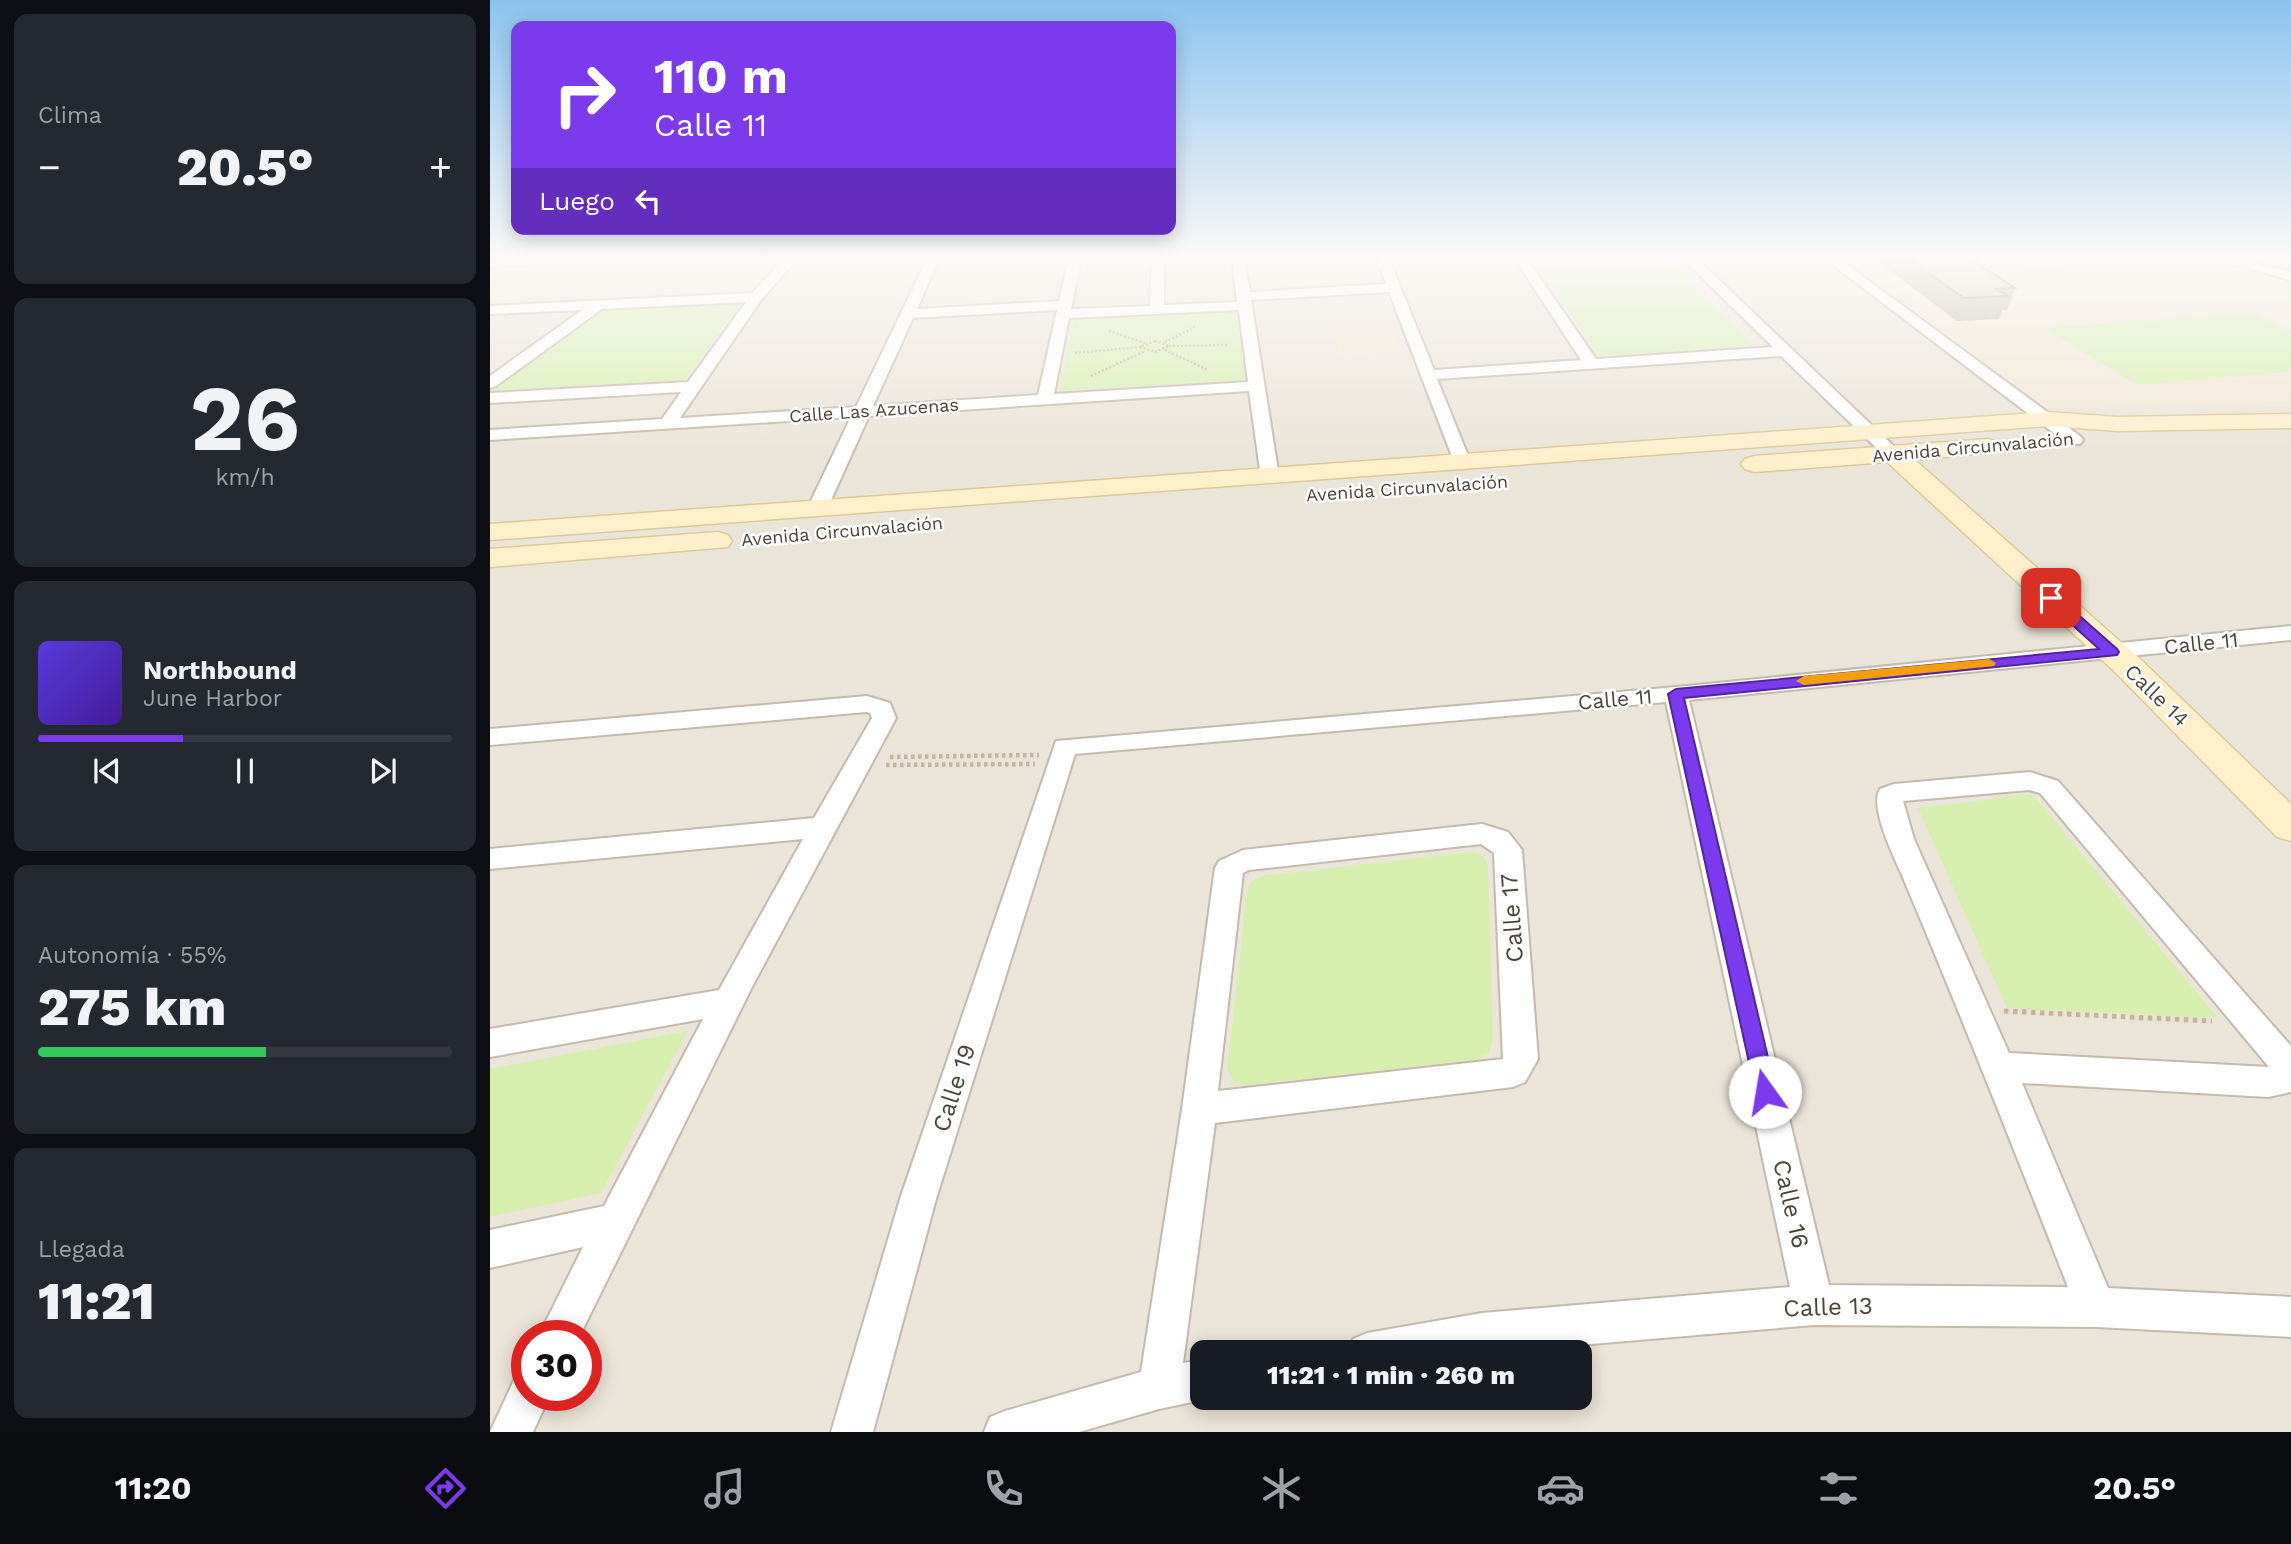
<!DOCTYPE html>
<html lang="es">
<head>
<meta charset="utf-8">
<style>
	body { margin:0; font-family:"Work Sans",sans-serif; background:#242831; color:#f1f3f6; height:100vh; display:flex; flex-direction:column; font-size:26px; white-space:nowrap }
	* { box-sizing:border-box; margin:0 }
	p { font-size:23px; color:#9ea1a6 }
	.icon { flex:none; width:38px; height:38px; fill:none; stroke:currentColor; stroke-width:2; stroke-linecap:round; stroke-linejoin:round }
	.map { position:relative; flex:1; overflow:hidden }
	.drawer { display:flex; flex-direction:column; gap:14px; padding:14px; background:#0d0f14; width:490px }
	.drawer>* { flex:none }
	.guide { position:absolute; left:21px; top:21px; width:665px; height:214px; border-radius:14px; box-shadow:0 4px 18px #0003; background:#7c3aed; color:#fff; overflow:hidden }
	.speed { position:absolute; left:21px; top:1320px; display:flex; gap:14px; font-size:35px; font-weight:700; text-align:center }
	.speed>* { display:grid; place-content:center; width:91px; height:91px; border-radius:50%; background:#171b24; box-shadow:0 4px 18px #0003; line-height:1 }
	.speed .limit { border:10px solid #d22; background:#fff; color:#111 }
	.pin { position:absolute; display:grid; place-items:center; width:60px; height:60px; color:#fff; margin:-30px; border-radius:14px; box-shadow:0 4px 10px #0006 }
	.me { position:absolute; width:77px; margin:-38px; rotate:347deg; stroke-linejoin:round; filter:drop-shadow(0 0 5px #0008) }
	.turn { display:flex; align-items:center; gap:24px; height:147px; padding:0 28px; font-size:32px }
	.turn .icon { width:91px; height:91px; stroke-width:2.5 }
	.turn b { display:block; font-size:49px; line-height:60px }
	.then { display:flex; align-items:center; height:66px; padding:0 28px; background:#0003; gap:14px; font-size:26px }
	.big { font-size:52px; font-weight:800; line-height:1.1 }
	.drawer .widget { flex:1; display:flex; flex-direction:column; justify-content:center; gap:10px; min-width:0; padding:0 24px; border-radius:14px; background:#242831 }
	.drawer .dial { align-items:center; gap:0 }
	.dial b { font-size:91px; line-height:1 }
	.song { display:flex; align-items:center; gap:21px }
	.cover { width:84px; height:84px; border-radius:10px; background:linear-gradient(135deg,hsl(250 70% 55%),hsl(260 70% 35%)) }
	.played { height:7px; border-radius:4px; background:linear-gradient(90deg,#7c3aed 35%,#363941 35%) }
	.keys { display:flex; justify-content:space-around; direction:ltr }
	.heat { display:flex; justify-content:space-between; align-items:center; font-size:38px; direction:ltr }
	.charge { height:10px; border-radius:5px; background:linear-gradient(90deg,#34c759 55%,#363941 0) }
	.trip { position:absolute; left:700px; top:1340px; width:402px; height:70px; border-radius:14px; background:#171b24; box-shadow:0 4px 18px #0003; font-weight:800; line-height:70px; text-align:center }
	.dock { display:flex; height:112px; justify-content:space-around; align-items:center; background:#090b0e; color:#9ea1a6 }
	.dock .icon { width:49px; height:49px }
	.dock .on { color:#7c3aed }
	.dock b { font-size:32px; color:#f1f3f6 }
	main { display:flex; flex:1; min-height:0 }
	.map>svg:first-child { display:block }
	.residential { fill:#ebe4d8; fill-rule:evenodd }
	.education { fill:#f1e7d3 }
	.green { fill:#d6efaf }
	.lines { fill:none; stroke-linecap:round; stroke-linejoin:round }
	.stream { stroke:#a1daf9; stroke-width:5 }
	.street-casing { stroke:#c4baac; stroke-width:4 }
	.secondary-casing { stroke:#dfc897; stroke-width:3 }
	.path-far2 { stroke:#c7b59b; stroke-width:2.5; stroke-dasharray:2 2; stroke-linecap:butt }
	.path-far1 { stroke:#c7b59b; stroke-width:4.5; stroke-dasharray:3.5 3.5; stroke-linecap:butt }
	.path { stroke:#c7b59b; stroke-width:5; stroke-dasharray:4.5 4.5; stroke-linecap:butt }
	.street { fill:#fff; fill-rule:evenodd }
	.secondary { fill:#fff0cc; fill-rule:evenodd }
	.wall { fill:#beb4a6 }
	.building { fill:#ddd1c1; stroke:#9b9287; stroke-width:2 }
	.route { fill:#7c3aed; stroke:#51269a; stroke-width:2 }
	.slow { fill:#f59e0b }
	.labels { text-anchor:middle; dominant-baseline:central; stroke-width:5; stroke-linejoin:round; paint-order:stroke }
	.far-street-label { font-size:18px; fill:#4c4337; stroke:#fff }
	.street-label { font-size:21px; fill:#4c4337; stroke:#fff }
	.near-street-label { font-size:24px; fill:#4c4337; stroke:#fff }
</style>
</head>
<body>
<main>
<section class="drawer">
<div class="widget"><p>Clima</p>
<div class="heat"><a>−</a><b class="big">20.5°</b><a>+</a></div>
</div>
<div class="widget dial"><b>26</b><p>km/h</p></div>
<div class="widget">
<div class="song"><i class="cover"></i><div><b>Northbound</b><p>June Harbor</p></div></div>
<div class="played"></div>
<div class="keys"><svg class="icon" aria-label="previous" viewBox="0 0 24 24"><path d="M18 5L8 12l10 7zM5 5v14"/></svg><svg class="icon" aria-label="pause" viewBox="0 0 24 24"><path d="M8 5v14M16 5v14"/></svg><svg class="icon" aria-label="next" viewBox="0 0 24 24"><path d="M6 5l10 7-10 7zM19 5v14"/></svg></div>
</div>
<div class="widget"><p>Autonomía · 55%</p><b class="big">275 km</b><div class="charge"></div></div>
<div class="widget"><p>Llegada</p><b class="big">11:21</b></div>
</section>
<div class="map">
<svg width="1801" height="1432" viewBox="0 0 1801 1432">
	<rect width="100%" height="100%" fill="#f7f2eb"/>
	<!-- residential -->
	<path class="residential" d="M0,259h1801v1173h-1801zM37,1335h59v60h-59zM712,1353h378v45h-378z"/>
	<!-- education -->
	<g class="education">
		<path d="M1370,259h345l86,21v127l-246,1 -137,-100 17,-1z"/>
		<path d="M903,324l9,27 -63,3 -9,-29z"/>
	</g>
	<!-- green -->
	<g class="green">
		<path d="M1110,259h67l90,90 -155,9 -68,-96z"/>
		<path d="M1510,259h40l25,15 -38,2z"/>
		<path d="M252,302l-60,82 -192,10v-3l109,-81z"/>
		<path d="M747,310l10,70 -187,11 14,-72z"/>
		<path d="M1764,313l37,18v41l-154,13 -93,-57z"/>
		<path d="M1542,794l186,224 -211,-10 -89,-200z"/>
		<path d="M980,852l12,3 6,10 5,173 -4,15 -12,7 -229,25 -13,-2 -8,-14 20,-178 4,-9 10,-6z"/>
		<path d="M198,1031l-87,162 -111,24v-148z"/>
	</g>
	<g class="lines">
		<!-- stream -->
		<path class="stream" d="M1751,259l50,12"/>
		<!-- street casing -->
		<g class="street-casing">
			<g id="street">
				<path d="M0,259h81l-6,4 -75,4z"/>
				<path d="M294,259h13l-36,41 -81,118 176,-11 71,-148h12l-22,50 142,-8 10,-42h12l-10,50 79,-3 2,-47h12v46l73,-3 -5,-43h12l6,33 136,-8 -9,-25h12l45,111 147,-10 -66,-101h12l69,100 177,-12 -90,-88h14l206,196 -9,5 -6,-1 -107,-103 -344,23 34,84 -3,4h-12l-67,-175 -138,8 28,177 -9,5 -9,-5 -12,-86 -380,25 -42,93 -10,6 -10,-6 44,-92 -361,23v-10l172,-11 19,-27 -191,11v-10l198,-11 58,-80 -144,7 -106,77 -6,2v-12l92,-66 -92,4v-8l262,-13zM567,310l-19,85 -165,11 40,-88zM749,310l9,72 -194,12 15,-76z"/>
				<path d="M1335,259h14l241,177 3,4 -3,4h-12z"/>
				<path d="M1723,259h23l55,13v8z"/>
				<path d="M1801,626v14l-602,60 140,585 239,2c-54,-138 -109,-277 -167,-414 -8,-18 -32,-67 -21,-84l14,-5 136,-12 28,9 233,265v46l-23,5 -246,-14 86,205 183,9v40l-195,-10 -282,-2 -327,28h-140l6,-14 14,-6 115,-20 308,-26 -124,-585 -591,52 -139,445 -63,233h-42l69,-233 156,-458 620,-54zM1539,790l11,3 229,274 -260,-14 -95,-214 -11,-38z"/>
				<path d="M377,696l23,7 6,15 -144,269 -172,348h-41l44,-88 -93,21v-38l114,-24 99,-187 -213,38v-28l229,-39 84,-151 -313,30v-20l324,-31 58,-100 -2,-5 -4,-1 -376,33v-16z"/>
				<path d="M992,824l26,8 14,18 16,209 -13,23 -12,5 -298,36 -32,240 19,-3v38h9l-52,11 -80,23h-95l6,-15 15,-6 136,-39 41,-263 33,-241 4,-7 24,-11zM991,844l13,9 9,206 -285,32 25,-218 6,-3z"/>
				<path d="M37,1375v20h23l-17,37h-43l24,-52z"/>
			</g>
		</g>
		<!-- secondary casing -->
		<g class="secondary-casing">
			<g id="secondary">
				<path d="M1558,412l70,5 173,-3v14l-173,3 -70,-5 -1558,114v-16z"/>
				<path d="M1498,439l9,3 4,5 -4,5 -82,8 224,198 152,146v37l-14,-4 -162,-165 -228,-210 -133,10 -9,-3 -4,-5 4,-5 9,-3z"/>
				<path d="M228,532l10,3 4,6 -4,6 -238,20v-18z"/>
			</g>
		</g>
		<!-- path-far2 -->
		<g class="path-far2">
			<path d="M619,331l36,12"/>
			<path d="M665,341l14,5 -14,6 -15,-5z"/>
			<path d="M675,342l30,-15"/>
			<path d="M679,346l58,-1"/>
			<path d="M675,350l43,20"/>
			<path d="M585,353l65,-6"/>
			<path d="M601,376l54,-25"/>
		</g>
		<!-- path-far1 -->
		<g class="path-far1">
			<path d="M400,757l149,-2"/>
			<path d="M396,765l149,-1"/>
		</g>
		<!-- path -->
		<path class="path" d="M1514,1011l208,10"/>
		<!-- street -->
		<use href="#street" class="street"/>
		<!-- secondary -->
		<use href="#secondary" class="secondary"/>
	</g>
	<!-- wall -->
	<path class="wall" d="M1384,259h97l44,29 -8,22h-5l-3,9 -42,2z"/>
	<!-- building -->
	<path class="building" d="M1419,259h62l44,29 -19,1 11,7 -43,2z"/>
	<!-- sky -->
	<linearGradient id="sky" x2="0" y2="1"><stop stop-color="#8bc3ef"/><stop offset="0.56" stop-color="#fbf9f6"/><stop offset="1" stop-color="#fbf9f6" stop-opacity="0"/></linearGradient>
	<rect width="1801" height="460" fill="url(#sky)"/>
	<!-- route -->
	<path class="route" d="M1561,593l5,2 61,54 2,3 -2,3 -433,43 92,394 -3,7 -8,3 -8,-3 -89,-405 8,-5 423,-40 -53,-48 -2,-3z"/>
	<!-- slow -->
	<path class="slow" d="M1499,659l7,4 -2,3 -190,19 -8,-4 8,-5z"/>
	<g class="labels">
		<!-- far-street labels -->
		<g class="far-street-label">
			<text transform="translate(384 410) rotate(-4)">Calle Las Azucenas</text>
			<text transform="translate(1483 447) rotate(-5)">Avenida Circunvalación</text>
			<text transform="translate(917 488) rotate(-4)">Avenida Circunvalación</text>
			<text transform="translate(352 531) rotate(-5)">Avenida Circunvalación</text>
		</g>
		<!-- street labels -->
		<g class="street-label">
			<text transform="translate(1711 643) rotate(-6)">Calle 11</text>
			<text transform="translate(1667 695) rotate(44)">Calle 14</text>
			<text transform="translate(1125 699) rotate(-5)">Calle 11</text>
		</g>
		<!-- near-street labels -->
		<g class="near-street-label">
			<text transform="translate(1022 918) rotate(-94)">Calle 17</text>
			<text transform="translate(464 1088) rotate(-72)">Calle 19</text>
			<text transform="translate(1301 1204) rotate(77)">Calle 16</text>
			<text transform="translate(1338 1307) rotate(-2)">Calle 13</text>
		</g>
	</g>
</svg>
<div class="speed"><div class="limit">30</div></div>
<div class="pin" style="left:1561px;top:598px;background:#d93025"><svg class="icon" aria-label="arrive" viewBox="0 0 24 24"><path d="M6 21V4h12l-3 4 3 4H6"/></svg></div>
<svg class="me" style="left:1275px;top:1092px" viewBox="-20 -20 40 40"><circle r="19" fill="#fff"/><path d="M0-13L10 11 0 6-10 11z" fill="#7c3aed"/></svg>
<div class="trip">11:21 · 1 min · 260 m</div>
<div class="guide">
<div class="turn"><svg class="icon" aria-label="right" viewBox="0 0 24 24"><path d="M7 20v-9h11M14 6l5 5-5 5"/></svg><div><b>110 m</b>Calle 11</div></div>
<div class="then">Luego<svg class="icon" aria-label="left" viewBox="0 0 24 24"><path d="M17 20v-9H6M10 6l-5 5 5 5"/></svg></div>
</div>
</div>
</main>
<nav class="dock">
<b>11:20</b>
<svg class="icon on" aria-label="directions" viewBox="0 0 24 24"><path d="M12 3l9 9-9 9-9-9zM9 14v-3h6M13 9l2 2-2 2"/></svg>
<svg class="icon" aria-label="music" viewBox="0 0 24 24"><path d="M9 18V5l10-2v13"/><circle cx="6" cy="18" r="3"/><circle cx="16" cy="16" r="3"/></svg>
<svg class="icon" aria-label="phone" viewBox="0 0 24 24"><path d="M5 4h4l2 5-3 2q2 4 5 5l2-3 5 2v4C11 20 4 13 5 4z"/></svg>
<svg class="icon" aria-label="climate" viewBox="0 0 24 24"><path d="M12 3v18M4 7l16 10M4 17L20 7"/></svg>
<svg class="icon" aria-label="car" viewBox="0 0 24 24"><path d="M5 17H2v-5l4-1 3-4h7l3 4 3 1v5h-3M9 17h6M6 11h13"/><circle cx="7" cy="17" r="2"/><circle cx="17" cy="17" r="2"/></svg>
<svg class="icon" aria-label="filters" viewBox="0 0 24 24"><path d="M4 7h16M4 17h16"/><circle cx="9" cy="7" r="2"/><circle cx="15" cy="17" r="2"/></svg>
<b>20.5°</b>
</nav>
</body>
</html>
